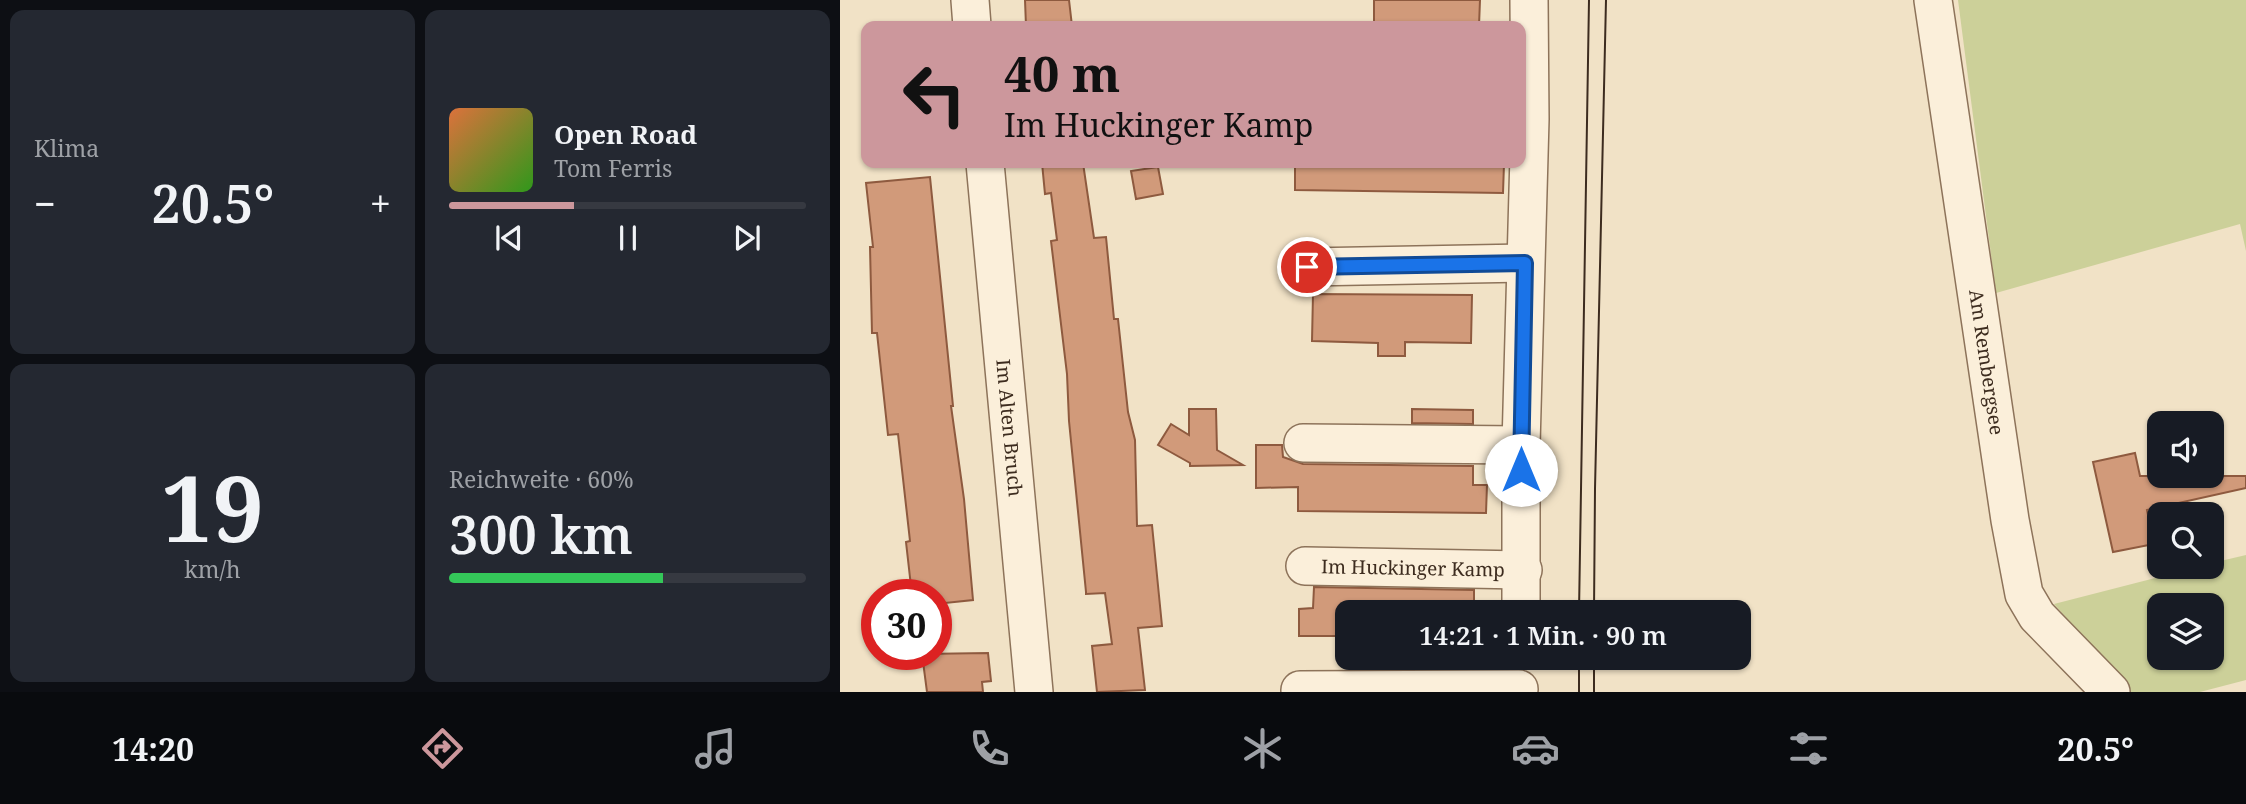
<!DOCTYPE html>
<html lang="de">
<head>
<meta charset="utf-8">
<style>
	body { margin:0; font-family:"Noto Serif",serif; background:#242831; color:#f1f3f6; height:100vh; display:flex; flex-direction:column; font-size:26px; white-space:nowrap }
	* { box-sizing:border-box; margin:0 }
	p { font-size:23px; color:#9ea1a6 }
	.icon { flex:none; width:38px; height:38px; fill:none; stroke:currentColor; stroke-width:2; stroke-linecap:round; stroke-linejoin:round }
	.map { position:relative; flex:1; overflow:hidden }
	.drawer { display:flex; flex-direction:column; gap:10px; padding:10px; background:#0d0f14; width:840px }
	.drawer>* { flex:none }
	.banner { position:absolute; left:21px; top:21px; width:665px; height:147px; border-radius:14px; box-shadow:0 2px 5px #0004; background:#cc979c; color:#111; overflow:hidden }
	.tools { position:absolute; left:1307px; top:411px; display:grid; gap:14px }
	.tools a { display:grid; place-items:center; width:77px; height:77px; border-radius:14px; background:#171b24; box-shadow:0 2px 5px #0004; font-size:35px }
	.speed { position:absolute; left:21px; top:579px; display:flex; gap:14px; font-size:35px; font-weight:700; text-align:center }
	.speed>* { display:grid; place-content:center; width:91px; height:91px; border-radius:50%; background:#171b24; box-shadow:0 2px 5px #0004; line-height:1 }
	.speed .limit { border:10px solid #d22; background:#fff; color:#111 }
	.pin { position:absolute; display:grid; place-items:center; width:60px; height:60px; color:#fff; margin:-30px; border:4px solid #fff; border-radius:50%; box-shadow:0 2px 7px #0007 }
	.me { position:absolute; width:77px; margin:-38px; rotate:0deg; stroke-linejoin:round; filter:drop-shadow(0 0 5px #0008) }
	.turn { display:flex; align-items:center; gap:24px; height:147px; padding:0 28px; font-size:32px }
	.turn .icon { width:91px; height:91px; stroke-width:2.5 }
	.turn b { display:block; font-size:49px; line-height:60px }
	.big { font-size:52px; font-weight:600; line-height:1.1 }
	.drawer .card { flex:1; display:flex; flex-direction:column; justify-content:center; gap:10px; min-width:0; padding:0 24px; border-radius:14px; background:#242831 }
	.drawer .dial { align-items:center; gap:0 }
	.dial b { font-size:91px; line-height:1 }
	.song { display:flex; align-items:center; gap:21px }
	.cover { width:84px; height:84px; border-radius:10px; background:linear-gradient(135deg,hsl(20 70% 55%),hsl(110 70% 35%)) }
	.played { height:7px; border-radius:4px; background:linear-gradient(90deg,#cc979c 35%,#363941 35%) }
	.keys { display:flex; justify-content:space-around; direction:ltr }
	.heat { display:flex; justify-content:space-between; align-items:center; font-size:38px; direction:ltr }
	.charge { height:10px; border-radius:5px; background:linear-gradient(90deg,#34c759 60%,#363941 0) }
	.drawer .tiles { flex:1; display:grid; gap:10px; grid-template-columns:repeat(2,1fr) }
	.trip { position:absolute; left:495px; top:600px; width:416px; height:70px; border-radius:14px; background:#171b24; box-shadow:0 2px 5px #0004; font-weight:600; line-height:70px; text-align:center }
	.menu { display:flex; height:112px; justify-content:space-around; align-items:center; background:#090b0e; color:#9ea1a6 }
	.menu .icon { width:49px; height:49px }
	.menu .selected { color:#cc979c }
	.menu b { font-size:32px; color:#f1f3f6 }
	main { display:flex; flex:1; min-height:0 }
	.map>svg:first-child { display:block }
	.green { fill:#ccd099; fill-rule:evenodd }
	.building { fill:#d19a7a; stroke:#8e5a3f; stroke-width:2 }
	.lines { fill:none; stroke-linecap:round; stroke-linejoin:round }
	.minor-casing { stroke:#8d735a; stroke-width:40 }
	.minor { stroke:#fbefda; stroke-width:37 }
	.tram { stroke:#3d2c1f; stroke-width:2 }
	.route-casing { stroke:#114b97; stroke-width:18 }
	.route { stroke:#1a73e8; stroke-width:12 }
	.labels { text-anchor:middle; dominant-baseline:central; stroke-width:5; stroke-linejoin:round; paint-order:stroke }
	.street-label { font-size:19px; fill:#3d2c1f; stroke:#f7ecd6 }
</style>
</head>
<body>
<main>
<section class="drawer">
<div class="tiles">
<div class="card"><p>Klima</p>
<div class="heat"><a>−</a><b class="big">20.5°</b><a>+</a></div>
</div>
<div class="card">
<div class="song"><i class="cover"></i><div><b>Open Road</b><p>Tom Ferris</p></div></div>
<div class="played"></div>
<div class="keys"><svg class="icon" aria-label="previous" viewBox="0 0 24 24"><path d="M18 5L8 12l10 7zM5 5v14"/></svg><svg class="icon" aria-label="pause" viewBox="0 0 24 24"><path d="M8 5v14M16 5v14"/></svg><svg class="icon" aria-label="next" viewBox="0 0 24 24"><path d="M6 5l10 7-10 7zM19 5v14"/></svg></div>
</div>
<div class="card dial"><b>19</b><p>km/h</p></div>
<div class="card"><p>Reichweite · 60%</p><b class="big">300 km</b><div class="charge"></div></div>
</div>
</section>
<div class="map">
<svg width="1406" height="692" viewBox="0 0 1406 692">
	<rect width="100%" height="100%" fill="#f1e2c6"/>
	<!-- green -->
	<g class="green">
		<path d="M1118,0h288v251l-6,-27 -244,69z"/>
		<path d="M1406,555v125l-46,12h-69l-77,-88 144,-37h14v-4zM1320,606h52v52h-52z"/>
	</g>
	<!-- building -->
	<g class="building">
		<path d="M185,0h44l3,26h-46z"/>
		<path d="M534,0h106l-1,26h-105z"/>
		<path d="M202,163h41l11,75 12,-1 8,82h4l10,93 7,28 2,86 15,-1 10,101 -24,2 7,62 -48,2 -5,-46 20,-2 -7,-51 -19,1v-2l-17,-171 -2,-47 -16,-133 6,-1 -6,-47 -6,1z"/>
		<path d="M455,163l209,1 -1,29 -208,-3z"/>
		<path d="M318,167l5,27 -27,5 -5,-28z"/>
		<path d="M90,177l23,229h-2l13,93 9,101 -37,4v-9h-24l-6,-53 4,-1 -12,-107 -10,1 -11,-102h-5l-2,-86h3l-7,-64z"/>
		<path d="M473,294l159,1 -1,48 -66,-1v14h-27v-13l-66,-2z"/>
		<path d="M349,409h27l1,41 26,15 -53,1v-3l-32,-18 13,-21 18,11z"/>
		<path d="M572,409l61,1v14l-61,-1z"/>
		<path d="M416,445h26l1,12 20,7 170,2v19h14l-1,28 -188,-2v-24l-42,1z"/>
		<path d="M1295,453l5,23h106v12l-99,22 7,34 -41,8 -20,-90z"/>
		<path d="M474,587l160,3v22h-126v24h-49v-27l14,-1z"/>
		<path d="M148,653l3,28 -9,1 1,10h-56l-5,-38z"/>
	</g>
	<g class="lines">
		<!-- minor casing -->
		<g class="minor-casing">
			<g id="minor">
				<path d="M130,0l2,26"/>
				<path id="s1" d="M1093,0l77,520 14,74 13,22 74,76"/>
				<path id="s2" d="M145,163l49,529"/>
				<path d="M467,267l218,-4"/>
				<path d="M463,443l218,2"/>
				<path id="s3" d="M465,566l218,4"/>
				<path d="M681,612v-167l9,-326 -1,-119"/>
				<path d="M460,690l219,-1"/>
			</g>
		</g>
		<!-- minor -->
		<use href="#minor" class="minor"/>
		<!-- tram -->
		<g class="tram">
			<path d="M739,612l10,-612"/>
			<path d="M754,612l1,-123 11,-489"/>
			<path d="M739,692v-34"/>
			<path d="M754,692v-34"/>
		</g>
	</g>
	<g class="lines">
		<!-- route casing -->
		<g class="route-casing">
			<path id="route" d="M467,267l218,-4 -4,207"/>
		</g>
		<!-- route -->
		<use href="#route" class="route"/>
	</g>
	<g class="labels">
		<!-- street labels -->
		<g class="street-label">
			<text stroke="none"><textPath href="#s1" startOffset="366">Am Rembergsee</textPath></text>
			<text stroke="none"><textPath href="#s2" startOffset="266">Im Alten Bruch</textPath></text>
			<text stroke="none"><textPath href="#s3" startOffset="108">Im Huckinger Kamp</textPath></text>
		</g>
	</g>
</svg>
<div class="tools">
<a><svg class="icon" aria-label="sound" viewBox="0 0 24 24"><path d="M4 9h4l5-4v14l-5-4H4zM17 9q2 3 0 6"/></svg></a>
<a><svg class="icon" aria-label="search" viewBox="0 0 24 24"><circle cx="10" cy="10" r="6"/><path d="M15 15l6 6"/></svg></a>
<a><svg class="icon" aria-label="layers" viewBox="0 0 24 24"><path d="M12 4l9 5-9 5-9-5zM3 14l9 5 9-5"/></svg></a>
</div>
<div class="speed"><div class="limit">30</div></div>
<div class="pin" style="left:467px;top:267px;background:#d93025"><svg class="icon" aria-label="arrive" viewBox="0 0 24 24"><path d="M6 21V4h12l-3 4 3 4H6"/></svg></div>
<svg class="me" style="left:681px;top:470px" viewBox="-20 -20 40 40"><circle r="19" fill="#fff"/><path d="M0-13L10 11 0 6-10 11z" fill="#1a73e8"/></svg>
<div class="trip">14:21 · 1 Min. · 90 m</div>
<div class="banner">
<div class="turn"><svg class="icon" aria-label="left" viewBox="0 0 24 24"><path d="M17 20v-9H6M10 6l-5 5 5 5"/></svg><div><b>40 m</b>Im Huckinger Kamp</div></div>
</div>
</div>
</main>
<nav class="menu">
<b>14:20</b>
<svg class="icon selected" aria-label="directions" viewBox="0 0 24 24"><path d="M12 3l9 9-9 9-9-9zM9 14v-3h6M13 9l2 2-2 2"/></svg>
<svg class="icon" aria-label="music" viewBox="0 0 24 24"><path d="M9 18V5l10-2v13"/><circle cx="6" cy="18" r="3"/><circle cx="16" cy="16" r="3"/></svg>
<svg class="icon" aria-label="phone" viewBox="0 0 24 24"><path d="M5 4h4l2 5-3 2q2 4 5 5l2-3 5 2v4C11 20 4 13 5 4z"/></svg>
<svg class="icon" aria-label="climate" viewBox="0 0 24 24"><path d="M12 3v18M4 7l16 10M4 17L20 7"/></svg>
<svg class="icon" aria-label="car" viewBox="0 0 24 24"><path d="M5 17H2v-5l4-1 3-4h7l3 4 3 1v5h-3M9 17h6M6 11h13"/><circle cx="7" cy="17" r="2"/><circle cx="17" cy="17" r="2"/></svg>
<svg class="icon" aria-label="filters" viewBox="0 0 24 24"><path d="M4 7h16M4 17h16"/><circle cx="9" cy="7" r="2"/><circle cx="15" cy="17" r="2"/></svg>
<b>20.5°</b>
</nav>
</body>
</html>
